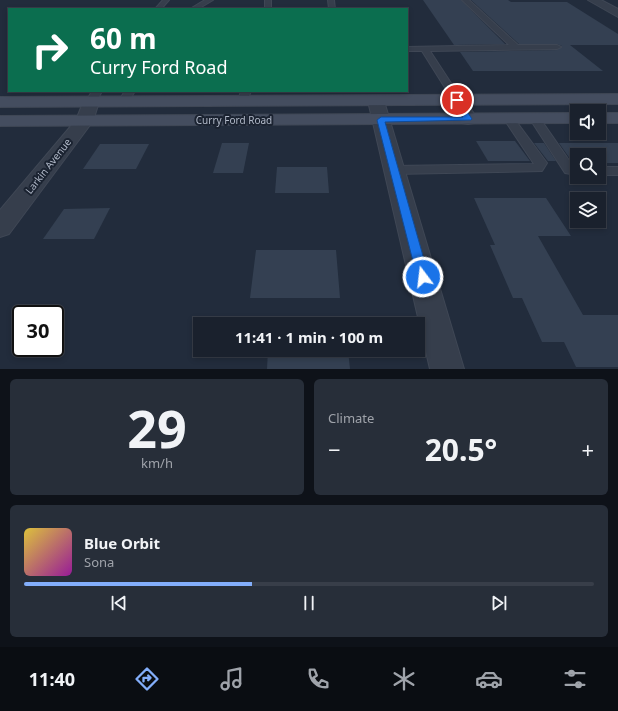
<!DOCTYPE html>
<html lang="en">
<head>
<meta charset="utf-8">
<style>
	body { margin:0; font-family:"Noto Sans",sans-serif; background:#272e39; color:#f1f3f6; height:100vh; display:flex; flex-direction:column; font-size:15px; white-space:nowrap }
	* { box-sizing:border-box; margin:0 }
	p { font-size:13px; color:#9fa3aa }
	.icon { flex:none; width:22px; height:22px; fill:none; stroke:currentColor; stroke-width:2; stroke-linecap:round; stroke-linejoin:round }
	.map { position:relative; height:369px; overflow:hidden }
	.details { display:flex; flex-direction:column; gap:10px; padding:10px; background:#0e1219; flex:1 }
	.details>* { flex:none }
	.banner { position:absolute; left:8px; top:8px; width:400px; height:84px; border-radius:0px; box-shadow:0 2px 6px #0003,0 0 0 1px #383e49; background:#0b6e4f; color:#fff; overflow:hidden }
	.fabs { position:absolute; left:570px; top:104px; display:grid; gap:8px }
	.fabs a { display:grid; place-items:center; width:36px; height:36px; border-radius:0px; background:#1a212d; box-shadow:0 2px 6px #0003,0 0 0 1px #383e49; font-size:20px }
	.speed { position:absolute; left:12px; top:305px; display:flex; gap:8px; font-size:20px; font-weight:700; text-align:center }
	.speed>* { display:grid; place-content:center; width:52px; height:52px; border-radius:50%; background:#1a212d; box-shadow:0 2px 6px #0003,0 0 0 1px #383e49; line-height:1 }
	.speed .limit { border:2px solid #111; border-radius:6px; background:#fff; color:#111 }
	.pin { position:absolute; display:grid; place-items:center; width:34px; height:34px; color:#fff; margin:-17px; border:2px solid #fff; border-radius:50%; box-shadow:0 1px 4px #0007 }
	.me { position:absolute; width:44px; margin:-22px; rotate:345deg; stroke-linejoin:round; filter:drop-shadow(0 0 3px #0008) }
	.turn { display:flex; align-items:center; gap:14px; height:84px; padding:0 16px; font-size:18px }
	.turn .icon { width:52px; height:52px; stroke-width:2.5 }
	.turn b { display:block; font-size:28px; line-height:34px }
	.big { font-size:30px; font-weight:700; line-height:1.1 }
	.details .card { flex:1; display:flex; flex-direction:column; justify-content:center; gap:6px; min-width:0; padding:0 14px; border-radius:6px; background:#272e39 }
	.details .dial { align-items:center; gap:0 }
	.dial b { font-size:52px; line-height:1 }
	.song { display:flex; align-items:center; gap:12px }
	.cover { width:48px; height:48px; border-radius:6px; background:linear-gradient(135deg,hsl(50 70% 55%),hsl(300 70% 35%)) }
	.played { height:4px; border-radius:2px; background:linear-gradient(90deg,#83aefb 40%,#383e49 40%) }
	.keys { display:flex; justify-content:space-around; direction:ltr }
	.heat { display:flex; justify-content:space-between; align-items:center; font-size:22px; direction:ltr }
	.details .tiles { flex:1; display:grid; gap:10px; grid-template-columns:1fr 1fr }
	.card:last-child { grid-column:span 2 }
	.trip { position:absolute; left:193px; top:317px; width:232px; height:40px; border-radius:0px; background:#1a212d; box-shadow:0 2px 6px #0003,0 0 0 1px #383e49; font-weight:700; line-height:40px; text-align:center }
	.dock { display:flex; height:64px; justify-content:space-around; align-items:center; background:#0a0d12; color:#9fa3aa }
	.dock .icon { width:28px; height:28px }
	.dock .selected { color:#83aefb }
	.dock b { font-size:18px; color:#f1f3f6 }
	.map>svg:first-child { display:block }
	.building { fill:#344052 }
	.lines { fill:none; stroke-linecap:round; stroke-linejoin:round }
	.service-casing { stroke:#3f4755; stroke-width:2 }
	.minor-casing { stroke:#3f4755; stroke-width:2 }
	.secondary-casing { stroke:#3f4755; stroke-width:2 }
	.service { fill:#363e4c; fill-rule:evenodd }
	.minor { fill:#363e4c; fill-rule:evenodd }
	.secondary { fill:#444d5f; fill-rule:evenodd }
	.route { fill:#1a73e8; stroke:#114b97 }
	.labels { text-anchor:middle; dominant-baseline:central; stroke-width:4; stroke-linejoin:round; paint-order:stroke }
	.street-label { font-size:10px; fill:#b1b9c8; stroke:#1b2331 }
</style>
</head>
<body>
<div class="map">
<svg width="618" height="369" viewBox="0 0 618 369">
	<rect width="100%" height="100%" fill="#222c3c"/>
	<!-- building -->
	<g class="building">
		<path d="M423,0h38l44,44 -51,1z"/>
		<path d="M471,0h37l3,2h56l51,32v11h-48l33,26h-130l-13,-19 97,-2 5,-4 -5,-2h-38z"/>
		<path d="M476,141h39l15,20h-42z"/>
		<path d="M222,143h27l-6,30h-30z"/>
		<path d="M534,143h10l12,18h-8z"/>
		<path d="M559,143h59v20h-19v-8h-22v8h-4z"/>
		<path d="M100,144h49l-13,25h-53z"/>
		<path d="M277,167h50l2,26h-54z"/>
		<path d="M474,198h72l25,38h-33l45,79h35v52h-42l-12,-25h-22l-20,-44h-9l-23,-53h5z"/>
		<path d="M110,208l-16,31h-51l21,-30z"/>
		<path d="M256,250h80l4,48h-90z"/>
		<path d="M268,350h80l2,19h-83z"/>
	</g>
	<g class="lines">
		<!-- service casing -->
		<g class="service-casing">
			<g id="service">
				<path d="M163,0h6l-8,9h-6z"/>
				<path d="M205,0h8l-15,9h-8z"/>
				<rect x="265" y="0" width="6" height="9"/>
				<path d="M328,0h6l1,9h-6z"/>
				<path d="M462,0h7l49,45h39l4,2 -4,2 -127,2 32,49 -2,2h-6l-32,-51h-15v-4l102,-2z"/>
				<path d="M92,91h10l-7,13 -4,1 -5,-3z"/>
				<path d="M125,91h10l-8,13h-8l-1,-2z"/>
				<path d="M241,91h10l-5,12h-6l-2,-2z"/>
				<path d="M509,116l4,1 34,46 -5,8 -148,3 -4,-1 -2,-3 2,-3 4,-1 140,-2 -30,-45z"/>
				<path d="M535,116l4,1 34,49 4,1v8l-12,-2 -35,-54z"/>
				<rect x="599" y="167" width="19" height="8"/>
			</g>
		</g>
		<!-- minor casing -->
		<g class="minor-casing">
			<g id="minor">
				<path d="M588,0h13l17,9v8z"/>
				<path d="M457,95l6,1 14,23 -3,4 -6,1 -6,-1 -13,-23 2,-4z"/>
				<path d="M376,96l6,1 2,4 80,268h-34l-62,-268 2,-4z"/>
				<path d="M91,97l6,1 2,4 -6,19 -84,113 -9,3v-27l76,-90 9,-22z"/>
			</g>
		</g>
		<!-- secondary casing -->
		<g class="secondary-casing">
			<g id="secondary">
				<path d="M618,94v10l-618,3v-10z"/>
				<path d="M577,113v10l-577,3v-10z"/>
				<rect x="599" y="113" width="19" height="10"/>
			</g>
		</g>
		<!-- service -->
		<use href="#service" class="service"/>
		<!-- minor -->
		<use href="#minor" class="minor"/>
		<!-- secondary -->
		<use href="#secondary" class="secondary"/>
	</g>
	<!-- route -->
	<path class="route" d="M457,98l2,1 13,20 -1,1 -86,2 44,155 -2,4 -4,1 -4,-1 -2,-4 -40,-157 4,-3h82l-10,-17z"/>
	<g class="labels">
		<!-- street labels -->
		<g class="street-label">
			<text x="234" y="120">Curry Ford Road</text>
			<text transform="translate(48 166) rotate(-52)">Larkin Avenue</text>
		</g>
	</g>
</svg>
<div class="fabs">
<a><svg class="icon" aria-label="sound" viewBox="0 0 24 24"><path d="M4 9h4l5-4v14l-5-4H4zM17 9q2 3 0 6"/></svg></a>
<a><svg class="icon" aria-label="search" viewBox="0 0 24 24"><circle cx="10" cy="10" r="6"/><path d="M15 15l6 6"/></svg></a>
<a><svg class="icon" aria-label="layers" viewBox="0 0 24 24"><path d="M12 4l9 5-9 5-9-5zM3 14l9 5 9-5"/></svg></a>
</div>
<div class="speed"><div class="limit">30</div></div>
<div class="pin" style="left:457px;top:100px;background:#d93025"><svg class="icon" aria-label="arrive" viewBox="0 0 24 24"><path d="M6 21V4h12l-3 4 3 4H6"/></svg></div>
<svg class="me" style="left:423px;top:277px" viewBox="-20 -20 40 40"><circle r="17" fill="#1a73e8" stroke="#fff" stroke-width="3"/><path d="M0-11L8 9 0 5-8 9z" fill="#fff"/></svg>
<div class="trip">11:41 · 1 min · 100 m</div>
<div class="banner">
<div class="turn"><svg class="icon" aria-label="right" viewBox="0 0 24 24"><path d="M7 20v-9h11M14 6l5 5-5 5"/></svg><div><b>60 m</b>Curry Ford Road</div></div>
</div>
</div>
<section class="details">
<div class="tiles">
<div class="card dial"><b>29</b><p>km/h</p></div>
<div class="card"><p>Climate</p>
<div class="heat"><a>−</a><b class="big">20.5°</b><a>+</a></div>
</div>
<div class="card">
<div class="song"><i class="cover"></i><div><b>Blue Orbit</b><p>Sona</p></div></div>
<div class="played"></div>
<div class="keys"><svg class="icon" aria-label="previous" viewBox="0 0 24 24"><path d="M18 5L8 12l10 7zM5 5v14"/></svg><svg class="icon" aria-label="pause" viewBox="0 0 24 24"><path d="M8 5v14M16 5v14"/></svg><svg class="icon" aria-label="next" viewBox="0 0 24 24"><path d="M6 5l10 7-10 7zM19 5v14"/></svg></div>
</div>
</div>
</section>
<nav class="dock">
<b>11:40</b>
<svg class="icon selected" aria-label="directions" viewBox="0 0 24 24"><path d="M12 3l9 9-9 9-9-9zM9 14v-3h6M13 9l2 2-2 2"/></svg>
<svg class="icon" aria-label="music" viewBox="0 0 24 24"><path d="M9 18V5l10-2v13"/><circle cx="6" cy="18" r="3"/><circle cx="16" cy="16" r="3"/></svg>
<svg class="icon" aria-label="phone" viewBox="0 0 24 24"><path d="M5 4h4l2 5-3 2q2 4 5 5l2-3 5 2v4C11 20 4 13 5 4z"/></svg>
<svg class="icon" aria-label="climate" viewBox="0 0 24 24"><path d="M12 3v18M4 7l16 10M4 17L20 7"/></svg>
<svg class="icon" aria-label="car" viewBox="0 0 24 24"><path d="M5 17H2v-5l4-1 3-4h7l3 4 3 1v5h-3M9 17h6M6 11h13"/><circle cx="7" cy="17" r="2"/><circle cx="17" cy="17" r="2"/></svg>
<svg class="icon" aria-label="filters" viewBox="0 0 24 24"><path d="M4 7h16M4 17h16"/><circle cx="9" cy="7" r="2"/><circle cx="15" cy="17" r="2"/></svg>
</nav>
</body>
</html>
